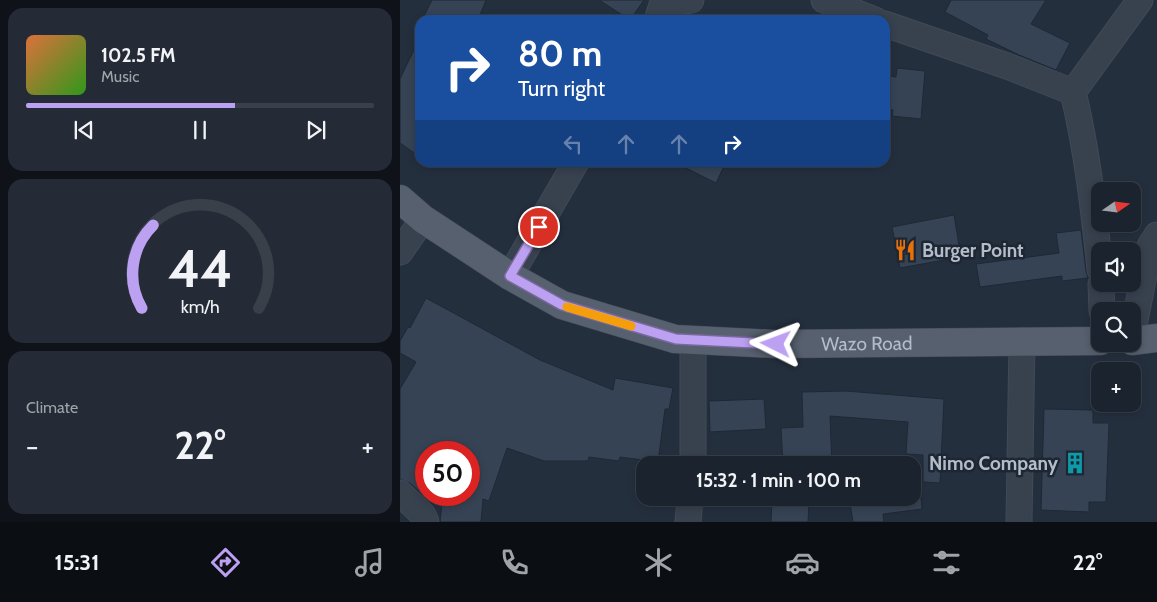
<!DOCTYPE html>
<html lang="en">
<head>
<meta charset="utf-8">
<style>
	body { margin:0; font-family:Cabin,sans-serif; background:#242b36; color:#f1f3f6; height:100vh; display:flex; flex-direction:column; font-size:19px; white-space:nowrap }
	* { box-sizing:border-box; margin:0 }
	p { font-size:16px; color:#a0a4aa }
	.icon { flex:none; width:28px; height:28px; fill:none; stroke:currentColor; stroke-width:2; stroke-linecap:round; stroke-linejoin:round }
	.map { position:relative; flex:1; overflow:hidden }
	.sheet { display:flex; flex-direction:column; gap:8px; padding:8px; background:#0f1319; width:400px }
	.sheet>* { flex:none }
	.hud { position:absolute; left:15px; top:15px; width:475px; height:152px; border-radius:15px; box-shadow:0 2px 8px #0003,0 0 0 1px #39404a; background:#1a4fa0; color:#fff; overflow:hidden }
	.needle { width:32px; rotate:76deg }
	.controls { position:absolute; left:691px; top:182px; display:grid; gap:10px }
	.controls a { display:grid; place-items:center; width:50px; height:50px; border-radius:10px; background:#1b232e; box-shadow:0 2px 8px #0003,0 0 0 1px #39404a; font-size:25px }
	.speed { position:absolute; left:15px; top:441px; display:flex; gap:10px; font-size:25px; font-weight:700; text-align:center }
	.speed>* { display:grid; place-content:center; width:65px; height:65px; border-radius:50%; background:#1b232e; box-shadow:0 2px 8px #0003,0 0 0 1px #39404a; line-height:1 }
	.speed .limit { border:8px solid #d22; background:#fff; color:#111 }
	.pin { position:absolute; display:grid; place-items:center; width:42px; height:42px; color:#fff; margin:-21px; border:2px solid #fff; border-radius:50%; box-shadow:0 1px 5px #0007 }
	.me { position:absolute; width:55px; margin:-28px; rotate:273deg; stroke-linejoin:round; filter:drop-shadow(0 0 4px #0008) }
	.turn { display:flex; align-items:center; gap:18px; height:105px; padding:0 20px; font-size:22px }
	.turn .icon { width:65px; height:65px; stroke-width:2.5 }
	.turn b { display:block; font-size:35px; line-height:42px }
	.lanes { display:flex; align-items:center; height:48px; padding:0 20px; background:#0003; justify-content:center; gap:25px; direction:ltr }
	.lanes .off { opacity:.35 }
	.big { font-size:38px; font-weight:800; line-height:1.1 }
	.sheet .tile { flex:1; display:flex; flex-direction:column; justify-content:center; gap:8px; min-width:0; padding:0 18px; border-radius:15px; background:#242b36 }
	.sheet .dial { align-items:center; gap:0 }
	.dial svg { height:130px; overflow:visible; fill:none; stroke:#39404a; stroke-width:7; stroke-linecap:round; text-anchor:middle }
	.dial text { fill:#f1f3f6; stroke:none }
	.song { display:flex; align-items:center; gap:15px }
	.cover { width:60px; height:60px; border-radius:8px; background:linear-gradient(135deg,hsl(20 70% 55%),hsl(110 70% 35%)) }
	.played { height:5px; border-radius:2px; background:linear-gradient(90deg,#bca0f2 60%,#39404a 60%) }
	.keys { display:flex; justify-content:space-around; direction:ltr }
	.heat { display:flex; justify-content:space-between; align-items:center; font-size:28px; direction:ltr }
	.trip { position:absolute; left:236px; top:456px; width:285px; height:50px; border-radius:15px; background:#1b232e; box-shadow:0 2px 8px #0003,0 0 0 1px #39404a; font-weight:800; line-height:50px; text-align:center }
	.dock { display:flex; height:80px; justify-content:space-around; align-items:center; background:#0b0e12; color:#a0a4aa }
	.dock .icon { width:35px; height:35px }
	.dock .selected { color:#bca0f2 }
	.dock b { font-size:22px; color:#f1f3f6 }
	main { display:flex; flex:1; min-height:0 }
	.map>svg:first-child { display:block }
	.building { fill:#364354; stroke:#1f2835 }
	.lines { fill:none; stroke-linecap:round; stroke-linejoin:round }
	.minor-casing { stroke:#414a57; stroke-width:27 }
	.major-casing { stroke:#414a57; stroke-width:29 }
	.minor { stroke:#38414e; stroke-width:25 }
	.major { stroke:#56606e; stroke-width:28 }
	.route-casing { stroke:#7a689d; stroke-width:12 }
	.route { stroke:#bca0f2; stroke-width:9 }
	.slow { stroke:#f59e0b; stroke-width:9 }
	.labels { text-anchor:middle; dominant-baseline:central; stroke-width:5; stroke-linejoin:round; paint-order:stroke }
	.poi-label { font-size:19px; font-weight:bold; fill:#b4bcc9; stroke:#1d2633; text-anchor:start }
	.street-label { font-size:19px; fill:#b4bcc9; stroke:#1d2633 }
</style>
</head>
<body>
<main>
<section class="sheet">
<div class="tile">
<div class="song"><i class="cover"></i><div><b>102.5 FM</b><p>Music</p></div></div>
<div class="played"></div>
<div class="keys"><svg class="icon" aria-label="previous" viewBox="0 0 24 24"><path d="M18 5L8 12l10 7zM5 5v14"/></svg><svg class="icon" aria-label="pause" viewBox="0 0 24 24"><path d="M8 5v14M16 5v14"/></svg><svg class="icon" aria-label="next" viewBox="0 0 24 24"><path d="M6 5l10 7-10 7zM19 5v14"/></svg></div>
</div>
<div class="tile dial"><svg viewBox="0 0 100 80">
<path d="M14 69A42 42 0 1 1 86 69"/>
<path d="M14 69A42 42 0 0 1 21 18" stroke="#bca0f2"/>
<text x="50" y="56" font-size="32" font-weight="700">44</text>
<text x="50" y="72" font-size="11">km/h</text>
</svg></div>
<div class="tile"><p>Climate</p>
<div class="heat"><a>−</a><b class="big">22°</b><a>+</a></div>
</div>
</section>
<div class="map">
<svg width="757" height="522" viewBox="0 0 757 522">
	<rect width="100%" height="100%" fill="#242f3e"/>
	<!-- building -->
	<g class="building">
		<path d="M32,0h54l-8,20h-56z"/>
		<path d="M199,0h45l-14,20z"/>
		<path d="M551,0h95l-15,24 39,19 -14,27 -37,-15 -33,-16 2,-4 -43,-23z"/>
		<path d="M20,37v120l-20,-14v-64z"/>
		<path d="M497,68l28,3 -4,48 -29,-3 1,-6 -8,-1v-34l11,2z"/>
		<path d="M274,162h52l-10,21z"/>
		<path d="M554,215l7,42 -61,11 -8,-41z"/>
		<path d="M681,230l5,41 2,7 -26,3v-5l-82,11 -4,-23 83,-11 -3,-20z"/>
		<path d="M26,298l114,62 73,30 2,-12 58,10 -4,21h-4l-7,53 -38,-5 -1,4 -30,-4 -1,4h-44l-37,-13 -18,53 -6,-2 -2,23h-41l3,-27h27l-1,-43h-43v46l-16,-15 -10,-4v-90l16,-27 -16,-9v-12l8,-14 2,1z"/>
		<path d="M446,391l98,8 -4,84 -17,-1v-27l-17,-1 2,-32 -78,-6 2,49h-49l-2,-37 22,-1 -1,-35z"/>
		<path d="M364,399l2,30 -56,3 -1,-31z"/>
		<path d="M644,409l49,1v13h16l-3,79h-17v10l-48,-2z"/>
		<path d="M458,498h63l1,11 -39,5 1,8h-31l-3,-19 8,-1z"/>
		<path d="M372,500l37,2 -1,20h-37z"/>
	</g>
	<g class="lines">
		<!-- minor casing -->
		<g class="minor-casing">
			<g id="minor">
				<path d="M424,0l51,20"/>
				<path d="M257,20l5,-15 29,-5"/>
				<path d="M485,24l122,42 66,26"/>
				<path d="M0,252l23,-33"/>
				<path d="M700,270c-6,-59 -13,-120 -27,-178l67,-92"/>
				<path d="M110,276l66,-114"/>
				<path d="M701,284l1,27"/>
				<path d="M732,335l18,-89 7,-11"/>
				<path d="M293,465v-125"/>
				<path d="M0,493l23,22 3,7"/>
				<path d="M288,522l2,-24"/>
				<path d="M619,522l3,-181"/>
			</g>
		</g>
		<!-- major casing -->
		<g class="major-casing">
			<g id="major">
				<path id="s1" d="M0,199l23,20 87,57 52,29 113,34 101,5 324,-3"/>
				<path d="M732,341l25,-3"/>
			</g>
		</g>
		<!-- minor -->
		<use href="#minor" class="minor"/>
		<!-- major -->
		<use href="#major" class="major"/>
	</g>
	<g class="lines">
		<!-- route casing -->
		<g class="route-casing">
			<path id="route" d="M139,227l-29,49 52,29 114,34 100,5"/>
		</g>
		<!-- route -->
		<use href="#route" class="route"/>
		<!-- slow -->
		<path class="slow" d="M167,307l64,19"/>
	</g>
	<!-- icons -->
	<defs>
		<g id="restaurant-bare" transform="scale(1.725)"><path d="M-5-6h1v4h1v-4h1v4h1v-4h1v5L-1.5 .5V6h-2V.5L-5-1ZM5-6V6H3V1.5H1.5Q1.5-4 5-6Z" fill="#e8710a" stroke="#1d2633" stroke-width="2.5" paint-order="stroke"/></g>
		<g id="building-bare" transform="scale(1.725)"><path d="M-4-6H4V6H1V3H-1V6H-4ZM-2.5-4.3h1.7v1.8h-1.7ZM.8-4.3h1.7v1.8H.8ZM-2.5-1h1.7V.8h-1.7ZM.8-1h1.7V.8H.8Z" fill="#0f9aa8" stroke="#1d2633" stroke-width="2.5" paint-order="stroke"/></g>
	</defs>
	<g fill-rule="evenodd">
		<use href="#restaurant-bare" x="505" y="250"/>
		<use href="#building-bare" x="675" y="463"/>
	</g>
	<g class="labels">
		<!-- poi labels -->
		<g class="poi-label">
			<text x="522" y="250">Burger Point</text>
			<text x="658" y="463" text-anchor="end">Nimo Company</text>
		</g>
		<!-- street labels -->
		<g class="street-label">
			<text stroke="none"><textPath href="#s1" startOffset="504">Wazo Road</textPath></text>
		</g>
	</g>
</svg>
<div class="controls">
<a><svg class="needle" viewBox="-14 -14 28 28"><path d="M0-13l5 13h-10z" fill="#e53935"/><path d="M0 13l5-13h-10z" fill="#a0a4aa"/></svg></a>
<a><svg class="icon" aria-label="sound" viewBox="0 0 24 24"><path d="M4 9h4l5-4v14l-5-4H4zM17 9q2 3 0 6"/></svg></a>
<a><svg class="icon" aria-label="search" viewBox="0 0 24 24"><circle cx="10" cy="10" r="6"/><path d="M15 15l6 6"/></svg></a>
<a>+</a>
</div>
<div class="speed"><div class="limit">50</div></div>
<div class="pin" style="left:139px;top:227px;background:#d93025"><svg class="icon" aria-label="arrive" viewBox="0 0 24 24"><path d="M6 21V4h12l-3 4 3 4H6"/></svg></div>
<svg class="me" style="left:376px;top:344px" viewBox="-20 -20 40 40"><path d="M0-17L14 15 0 8-14 15z" fill="#bca0f2" stroke="#fff" stroke-width="4"/></svg>
<div class="trip">15:32 · 1 min · 100 m</div>
<div class="hud">
<div class="turn"><svg class="icon" aria-label="right" viewBox="0 0 24 24"><path d="M7 20v-9h11M14 6l5 5-5 5"/></svg><div><b>80 m</b>Turn right</div></div>
<div class="lanes"><svg class="icon off" aria-label="left" viewBox="0 0 24 24"><path d="M17 20v-9H6M10 6l-5 5 5 5"/></svg><svg class="icon off" aria-label="ahead" viewBox="0 0 24 24"><path d="M12 20V5M6 11l6-6 6 6"/></svg><svg class="icon off" aria-label="ahead" viewBox="0 0 24 24"><path d="M12 20V5M6 11l6-6 6 6"/></svg><svg class="icon" aria-label="right" viewBox="0 0 24 24"><path d="M7 20v-9h11M14 6l5 5-5 5"/></svg></div>
</div>
</div>
</main>
<nav class="dock">
<b>15:31</b>
<svg class="icon selected" aria-label="directions" viewBox="0 0 24 24"><path d="M12 3l9 9-9 9-9-9zM9 14v-3h6M13 9l2 2-2 2"/></svg>
<svg class="icon" aria-label="music" viewBox="0 0 24 24"><path d="M9 18V5l10-2v13"/><circle cx="6" cy="18" r="3"/><circle cx="16" cy="16" r="3"/></svg>
<svg class="icon" aria-label="phone" viewBox="0 0 24 24"><path d="M5 4h4l2 5-3 2q2 4 5 5l2-3 5 2v4C11 20 4 13 5 4z"/></svg>
<svg class="icon" aria-label="climate" viewBox="0 0 24 24"><path d="M12 3v18M4 7l16 10M4 17L20 7"/></svg>
<svg class="icon" aria-label="car" viewBox="0 0 24 24"><path d="M5 17H2v-5l4-1 3-4h7l3 4 3 1v5h-3M9 17h6M6 11h13"/><circle cx="7" cy="17" r="2"/><circle cx="17" cy="17" r="2"/></svg>
<svg class="icon" aria-label="filters" viewBox="0 0 24 24"><path d="M4 7h16M4 17h16"/><circle cx="9" cy="7" r="2"/><circle cx="15" cy="17" r="2"/></svg>
<b>22°</b>
</nav>
</body>
</html>
